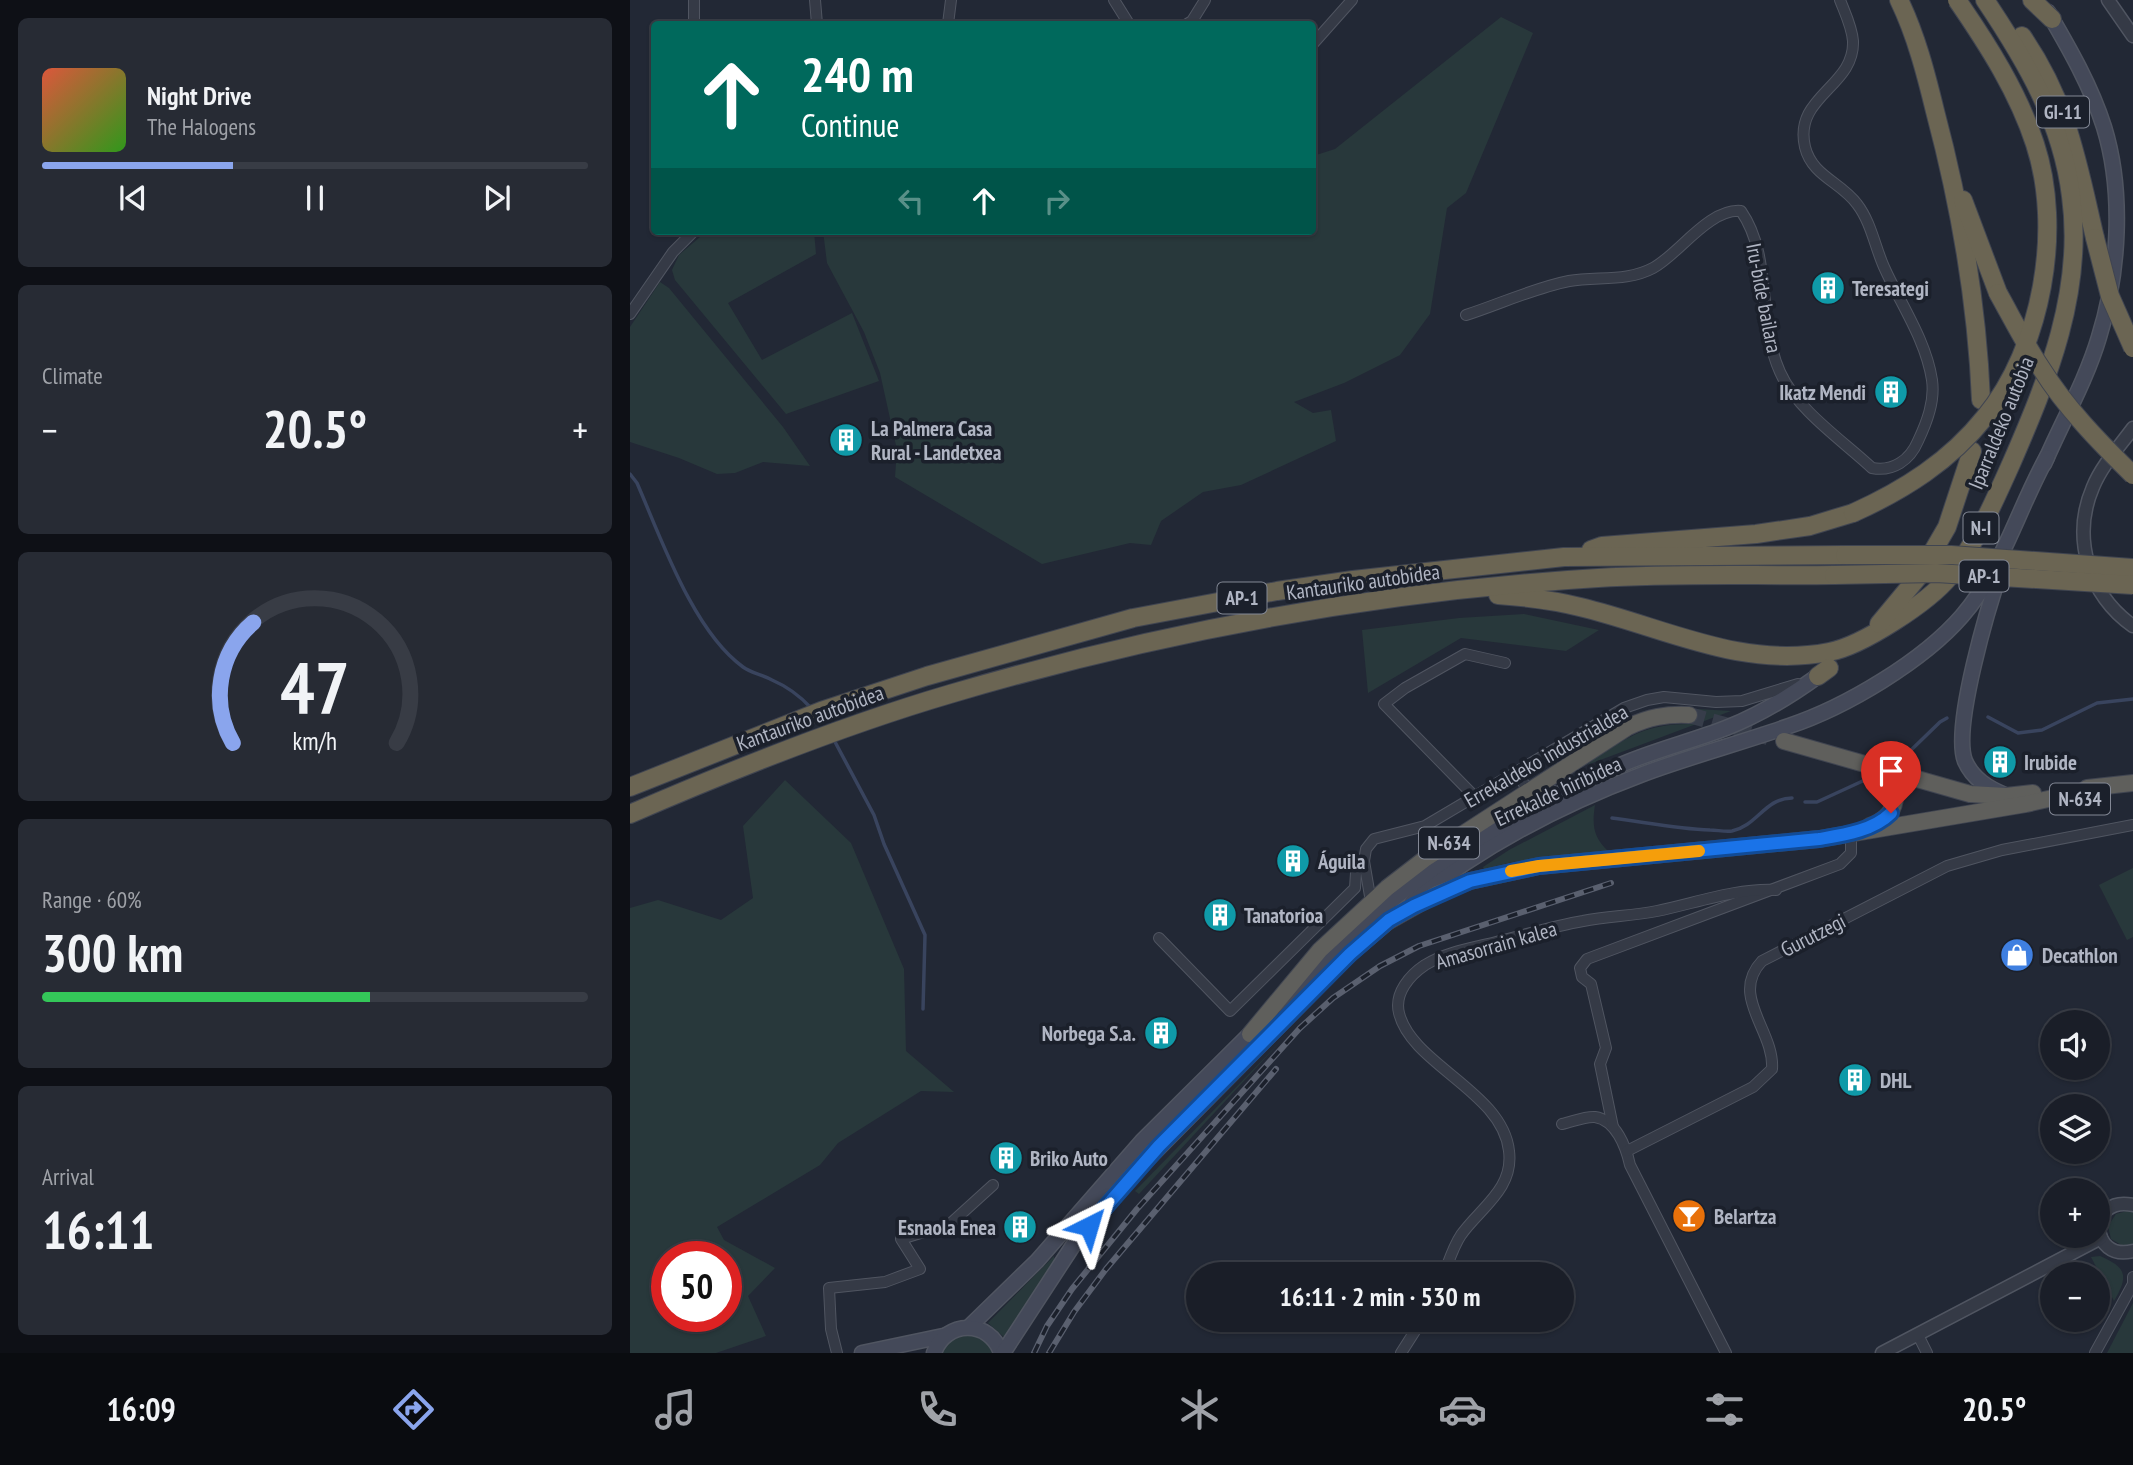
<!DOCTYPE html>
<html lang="en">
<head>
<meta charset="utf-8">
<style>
	body { margin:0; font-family:"PT Sans Narrow",sans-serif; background:#272b34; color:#f1f3f6; height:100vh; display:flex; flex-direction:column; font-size:26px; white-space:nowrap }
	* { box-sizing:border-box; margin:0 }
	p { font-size:23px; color:#9fa2a8 }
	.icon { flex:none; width:38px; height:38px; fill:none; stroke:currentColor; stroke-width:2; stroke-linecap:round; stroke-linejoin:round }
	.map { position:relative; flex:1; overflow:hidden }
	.drawer { display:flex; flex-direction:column; gap:18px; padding:18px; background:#0e1016; width:630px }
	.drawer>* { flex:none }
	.banner { position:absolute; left:21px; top:21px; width:665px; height:214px; border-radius:7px; box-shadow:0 2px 5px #0004,0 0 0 2px #383c45; background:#00695c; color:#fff; overflow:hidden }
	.buttons { position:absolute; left:1410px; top:1010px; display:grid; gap:14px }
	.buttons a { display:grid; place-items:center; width:70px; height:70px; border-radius:50%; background:#1a1e28; box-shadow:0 2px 5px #0004,0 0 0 2px #383c45; font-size:35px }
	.speed { position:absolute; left:21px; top:1241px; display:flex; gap:14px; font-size:35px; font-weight:700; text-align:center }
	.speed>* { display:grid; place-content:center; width:91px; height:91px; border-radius:50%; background:#1a1e28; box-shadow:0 2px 5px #0004,0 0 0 2px #383c45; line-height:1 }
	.speed .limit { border:10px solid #d22; background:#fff; color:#111 }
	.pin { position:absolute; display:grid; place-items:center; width:60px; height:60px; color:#fff; margin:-72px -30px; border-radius:50% 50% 50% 0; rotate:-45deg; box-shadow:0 0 7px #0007 }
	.pin .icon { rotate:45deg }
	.me { position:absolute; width:77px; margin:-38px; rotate:40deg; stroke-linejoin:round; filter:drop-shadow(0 0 5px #0008) }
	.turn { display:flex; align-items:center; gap:24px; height:147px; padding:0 35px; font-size:32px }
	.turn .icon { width:91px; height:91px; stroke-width:2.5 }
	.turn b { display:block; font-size:49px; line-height:60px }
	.lanes { display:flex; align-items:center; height:66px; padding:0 35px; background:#0003; justify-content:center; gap:35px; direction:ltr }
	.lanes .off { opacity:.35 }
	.big { font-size:52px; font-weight:700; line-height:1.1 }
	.drawer .widget { flex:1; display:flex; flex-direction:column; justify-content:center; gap:10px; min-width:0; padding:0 24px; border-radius:10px; background:#272b34 }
	.drawer .dial { align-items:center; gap:0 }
	.dial svg { height:182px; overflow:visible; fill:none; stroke:#383c45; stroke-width:7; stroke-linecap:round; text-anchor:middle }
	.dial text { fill:#f1f3f6; stroke:none }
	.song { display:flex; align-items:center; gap:21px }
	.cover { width:84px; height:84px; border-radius:10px; background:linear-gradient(135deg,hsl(10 70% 55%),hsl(110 70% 35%)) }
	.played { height:7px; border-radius:4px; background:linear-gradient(90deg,#8aa5ed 35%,#383c45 35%) }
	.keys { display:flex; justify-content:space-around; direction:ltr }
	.heat { display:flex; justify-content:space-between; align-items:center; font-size:38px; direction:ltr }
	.charge { height:10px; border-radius:5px; background:linear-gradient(90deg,#34c759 60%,#383c45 0) }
	.trip { position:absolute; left:556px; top:1262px; width:388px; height:70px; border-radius:35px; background:#1a1e28; box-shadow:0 2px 5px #0004,0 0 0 2px #383c45; font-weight:700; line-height:70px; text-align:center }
	.dock { display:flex; height:112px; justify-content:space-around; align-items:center; background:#0a0c10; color:#9fa2a8 }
	.dock .icon { width:49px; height:49px }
	.dock .selected { color:#8aa5ed }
	.dock b { font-size:32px; color:#f1f3f6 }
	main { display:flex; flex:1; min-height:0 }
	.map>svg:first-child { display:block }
	.green { fill:#28383b; fill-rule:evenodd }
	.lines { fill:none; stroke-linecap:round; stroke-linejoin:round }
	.stream { stroke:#39445e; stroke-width:3.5 }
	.trunk-tunnel { stroke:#373d4a; stroke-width:16; stroke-dasharray:16 8; stroke-linecap:butt }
	.minor-casing { stroke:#505561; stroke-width:12 }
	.tertiary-casing { stroke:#505561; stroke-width:15 }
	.secondary-casing { stroke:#505561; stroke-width:17 }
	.trunk-casing { stroke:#404551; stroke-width:18 }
	.motorway-casing { stroke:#404551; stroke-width:20 }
	.minor { stroke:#353a46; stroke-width:10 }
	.tertiary { stroke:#353a46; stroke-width:12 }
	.secondary { stroke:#444959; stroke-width:14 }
	.trunk { stroke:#5f5f5c; stroke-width:16 }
	.motorway { stroke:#6b6553; stroke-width:18 }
	.rail-casing { stroke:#5a606f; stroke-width:6 }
	.rail { stroke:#1b202b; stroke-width:3.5; stroke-dasharray:10; stroke-linecap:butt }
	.motorway-bridge-casing { stroke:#404551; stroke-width:20; stroke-linecap:butt }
	.motorway-bridge { stroke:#6b6553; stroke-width:18 }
	.route-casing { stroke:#114b97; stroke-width:18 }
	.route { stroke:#1a73e8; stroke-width:12 }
	.slow { stroke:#f59e0b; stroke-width:12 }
	.labels { text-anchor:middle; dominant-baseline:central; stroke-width:7; stroke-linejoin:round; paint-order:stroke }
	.shield { fill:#1b202b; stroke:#838895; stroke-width:2 }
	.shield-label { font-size:19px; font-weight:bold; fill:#b0b5c3 }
	.poi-label { font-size:21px; font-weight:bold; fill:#b0b5c3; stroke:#1b202b; text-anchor:start }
	.street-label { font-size:21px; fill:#b0b5c3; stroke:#1b202b }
</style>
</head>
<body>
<main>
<section class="drawer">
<div class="widget">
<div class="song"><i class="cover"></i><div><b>Night Drive</b><p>The Halogens</p></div></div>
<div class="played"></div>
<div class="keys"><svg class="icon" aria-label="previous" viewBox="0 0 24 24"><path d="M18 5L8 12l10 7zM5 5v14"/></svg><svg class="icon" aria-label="pause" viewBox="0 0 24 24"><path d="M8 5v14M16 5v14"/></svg><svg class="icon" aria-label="next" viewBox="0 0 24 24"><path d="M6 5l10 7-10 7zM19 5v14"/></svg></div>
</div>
<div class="widget"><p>Climate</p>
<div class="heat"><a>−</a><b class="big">20.5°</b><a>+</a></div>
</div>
<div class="widget dial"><svg viewBox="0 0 100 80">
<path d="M14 69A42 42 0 1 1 86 69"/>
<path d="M14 69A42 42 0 0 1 23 16" stroke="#8aa5ed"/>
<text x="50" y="56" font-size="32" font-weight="700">47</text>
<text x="50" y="72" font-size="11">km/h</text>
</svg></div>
<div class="widget"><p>Range · 60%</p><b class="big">300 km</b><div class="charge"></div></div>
<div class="widget"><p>Arrival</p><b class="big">16:11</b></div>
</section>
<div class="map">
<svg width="1503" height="1353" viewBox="0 0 1503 1353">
	<rect width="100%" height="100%" fill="#222835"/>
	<!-- green -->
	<g class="green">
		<path d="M871,17l32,16 -67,160 -19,15 -17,106 -30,41 -56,28 -50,19 19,11 18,-3 5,31 -95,44 -38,7 -42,29 -10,24 -21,-2 -88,21 -147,-87 2,-27 -17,-77 -16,-41 -37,-69 -4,-32h489l1,-75 22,-7z"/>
		<path d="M77,231h107l2,23 -88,49 34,57 90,-47 27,68 -93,33 -111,-134 -3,-10 7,-15z"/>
		<path d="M30,282l9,6 114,139 27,39 -47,-4 -28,11 -18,1 -38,-16 -49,-16v-115z"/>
		<path d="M894,614l75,16 -33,21 -105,-13 -93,55 -6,-63 97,-12z"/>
		<path d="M1068,709l33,2 -144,54c7,-7 15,-11 23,-16 30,-20 48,-25 84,-25z"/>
		<path d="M155,780l66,63 53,126 2,82 48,41 -33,-1 -83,52 -18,22 -103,62 7,13 51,28 -27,28 18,40 -50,17h-86v-445l28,-8 63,20 32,-22 -10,-72zM96,1256v60h-59v-60z"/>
		<path d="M965,805c-3,20 -2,32 13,46l-96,11 -28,7 -1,-2 26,-17z"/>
		<path d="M1503,868v69l-6,3 -28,-55z"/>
		<path d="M652,1040l-143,154 -4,-3z"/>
		<path d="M1497,1211l6,1v33l-10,1 -12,-7 -3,-13 8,-12z"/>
		<path d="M424,1256l1,9 -51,72 -16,-14z"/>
		<path d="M1470,1256c28,12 28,21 14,45l-23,-44z"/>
		<path d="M1503,1303v50h-26z"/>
		<path d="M342,1334l15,9 5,10h-52c5,-15 18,-17 32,-19z"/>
	</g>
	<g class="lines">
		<!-- stream -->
		<g class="stream">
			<path d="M0,474l7,9c24,55 56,148 106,184 8,6 20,8 29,13 14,6 29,17 39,28"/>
			<path d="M1358,717l30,16 24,-3 55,-27 36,-4"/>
			<path d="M204,740l40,75 10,29 41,91 -2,74"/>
			<path d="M1277,754l33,-32 7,-4"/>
			<path d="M1175,802h12l50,-23"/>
			<path d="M982,818c32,4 65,11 98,12 7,0 15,2 22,1 25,-5 33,-33 60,-33"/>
		</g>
		<!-- trunk-tunnel -->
		<path class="trunk-tunnel" d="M1059,715l79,22"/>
		<!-- minor casing -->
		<g class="minor-casing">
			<g id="minor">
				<path d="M64,0v24"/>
				<path d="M185,0l2,24"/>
				<path d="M484,0l15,24"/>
				<path d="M318,24l3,-24"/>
				<path d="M557,24l5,-3 13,-21"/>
				<path d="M682,45l40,-45"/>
				<path d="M0,314l43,-62 21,-21"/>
				<path d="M836,315c34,-11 68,-27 103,-34 28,-5 58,1 84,-13 25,-13 56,-60 88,-57 32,46 16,111 39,161 17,38 62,68 92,96 21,4 38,-8 46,-27 9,-19 17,-40 14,-61 -6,-40 -32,-77 -48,-113 -9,-20 -13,-45 -27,-63 -16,-22 -45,-28 -52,-57 -12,-51 50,-60 48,-106 -1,-14 -8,-28 -13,-41"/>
				<path d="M887,772l11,19"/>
				<path d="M845,797l-91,-93 21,-16 60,-34 40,9"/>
				<path d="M886,808l36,-18"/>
				<path d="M741,902l-7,-41 2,-12 8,-10 51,-13 199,-118 23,-8 17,-3 52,5 26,-1 56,-17"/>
				<path d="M529,938l71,73 125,-123 1,-15 8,-12"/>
				<path d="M932,1124c10,-2 23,-8 33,-7 21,3 31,30 35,48l96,188"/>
				<path d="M983,1127l-13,-63 6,-16 -15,-64 -9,-7 -2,-9 7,-9 253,-95 11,-11v-20"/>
				<path d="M997,1151l126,-64 19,-18c3,-38 -43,-73 -10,-108l185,-95 55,-16 131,-25"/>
				<path d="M814,1274c5,-13 9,-27 17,-39 19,-27 53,-46 48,-84 -6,-59 -98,-87 -110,-138 -5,-20 11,-38 26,-48 21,-13 47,-17 71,-23 29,-7 58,-16 87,-21 25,-5 50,-5 74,-10 39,-8 79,-23 119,-21"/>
				<path d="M1288,1335l9,18"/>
				<path d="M207,1353l-6,-24 -2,-41 56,-6 35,-13 -19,-30 49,-15 43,-39"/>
				<path d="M771,1353l21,-33"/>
				<path d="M1465,1353l38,-69v-7"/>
			</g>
		</g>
		<!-- tertiary casing -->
		<g class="tertiary-casing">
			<g id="tertiary">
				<path d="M1478,0l25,36"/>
				<path d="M1503,428c-14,19 -31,37 -40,59 -22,51 -4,108 40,139"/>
				<path d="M1503,1205c-46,-10 -44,57 0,46"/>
				<path d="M1252,1353l219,-115"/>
			</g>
		</g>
		<!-- secondary casing -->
		<g class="secondary-casing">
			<g id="secondary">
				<path d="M1414,464c18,-42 42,-83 55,-127 20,-64 25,-145 5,-210 -13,-41 -35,-79 -56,-115"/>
				<path d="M1372,567c-13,37 -50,160 -37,194 8,18 23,27 40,34"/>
				<path d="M782,902c69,-56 148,-97 231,-128 48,-18 98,-31 146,-48 57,-19 134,-65 173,-110 40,-46 56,-107 85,-159"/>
				<path d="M652,1005c31,-31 62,-63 95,-92 71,-62 153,-108 239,-146 35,-16 74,-25 110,-39 33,-13 63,-31 92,-52"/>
				<path d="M339,1327l68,-66 105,-120 114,-113"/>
				<path d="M232,1353l81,-17"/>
				<path d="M304,1353c11,-33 56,-34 67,0"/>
				<path d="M373,1353l71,-109 57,-68 219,-222 46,-39"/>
			</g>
		</g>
		<!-- trunk casing -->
		<g class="trunk-casing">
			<g id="trunk">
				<path d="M1154,741l186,53 36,2 27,-3"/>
				<path d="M1457,788l46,-5"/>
				<path d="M1240,826c29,-11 33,-36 11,-57"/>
				<path d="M759,921l48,-27 33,-13 69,-15 280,-27 207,-35 71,-16"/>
				<path d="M620,1034l70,-84 67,-62 39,-30 202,-131c21,-10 38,-13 61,-12"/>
			</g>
		</g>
		<!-- motorway casing -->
		<g class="motorway-casing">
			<g id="motorway">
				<path d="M1269,0c17,35 27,74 36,111 25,94 42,191 46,289"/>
				<path d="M1402,0l20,19"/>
				<path d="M1392,36c46,67 55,125 73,202"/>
				<path d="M1333,200l35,93"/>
				<path d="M961,550l11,-4 154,-12 54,-8 43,-13"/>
				<path d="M868,595c28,2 55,5 82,12 84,20 160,62 249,45 33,-6 100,-50 121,-76 26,-33 44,-74 61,-112 37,-85 73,-173 60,-268 -9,-74 -45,-135 -86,-196"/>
				<path d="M1249,624l39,-47 29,-50 25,-76"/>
				<path d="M1188,676l11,-8"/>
				<path d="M0,787l191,-76 106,-35 206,-58 144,-27 76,-11 211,-23 281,-2"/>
				<path d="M0,814c104,-45 211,-88 320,-120 210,-62 429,-103 648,-116 78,-5 158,-2 236,-3"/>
			</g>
		</g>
		<!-- minor -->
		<use href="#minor" class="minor"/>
		<!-- tertiary -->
		<use href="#tertiary" class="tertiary"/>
		<!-- secondary -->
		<use href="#secondary" class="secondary"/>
		<!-- trunk -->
		<use href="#trunk" class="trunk"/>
		<!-- motorway -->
		<use href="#motorway" class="motorway"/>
		<!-- rail casing -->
		<g class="rail-casing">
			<g id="rail">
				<path d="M404,1353l13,-27 25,-37 65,-80 163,-181 33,-30 47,-32 39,-20 192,-63"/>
				<path d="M419,1353l25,-41 32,-43 170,-200"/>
			</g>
		</g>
		<!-- rail -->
		<use href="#rail" class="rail"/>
		<!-- motorway-bridge casing -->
		<g class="motorway-bridge-casing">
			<g id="motorway-bridge">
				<path d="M1465,238l15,58 23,52"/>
				<path d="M1368,293c14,25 27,51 43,75 25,40 58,74 92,107"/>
				<path d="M1223,513c51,-23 97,-52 132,-96 57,-69 78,-188 50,-273 -17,-52 -47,-99 -78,-144"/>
				<path d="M1215,555h106l182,13"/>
				<path d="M1204,575l102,-2 197,12"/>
			</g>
		</g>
		<!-- motorway-bridge -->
		<use href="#motorway-bridge" class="motorway-bridge"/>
	</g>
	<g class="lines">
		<!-- route casing -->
		<g class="route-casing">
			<path id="route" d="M459,1226l70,-80 191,-192 39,-34 25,-14 56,-25 69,-15 280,-27c24,-4 54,-8 72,-26"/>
		</g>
		<!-- route -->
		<use href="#route" class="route"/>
		<!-- slow -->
		<path class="slow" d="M881,871l28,-5 160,-15"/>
	</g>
	<!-- icons -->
	<defs>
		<g id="building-disc" transform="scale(1.75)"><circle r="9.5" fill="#0f9aa8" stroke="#1b202b"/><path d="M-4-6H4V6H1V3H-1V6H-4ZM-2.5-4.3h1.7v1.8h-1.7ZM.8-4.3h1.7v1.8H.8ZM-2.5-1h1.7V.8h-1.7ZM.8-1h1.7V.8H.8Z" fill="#fff"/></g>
		<g id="shop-disc" transform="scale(1.75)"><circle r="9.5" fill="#3f7fe0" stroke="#1b202b"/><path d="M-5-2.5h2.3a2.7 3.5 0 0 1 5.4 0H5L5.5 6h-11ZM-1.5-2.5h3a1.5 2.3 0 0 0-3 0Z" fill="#fff"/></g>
		<g id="bar-disc" transform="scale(1.75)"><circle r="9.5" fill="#e8710a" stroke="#1b202b"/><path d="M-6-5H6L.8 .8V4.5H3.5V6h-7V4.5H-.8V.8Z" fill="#fff"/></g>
	</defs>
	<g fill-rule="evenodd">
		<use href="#building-disc" x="1198" y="288"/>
		<use href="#building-disc" x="1261" y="392"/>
		<use href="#building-disc" x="216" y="440"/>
		<use href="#building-disc" x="1370" y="762"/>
		<use href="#building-disc" x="663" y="861"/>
		<use href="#building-disc" x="590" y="915"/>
		<use href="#shop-disc" x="1387" y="955"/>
		<use href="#building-disc" x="531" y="1033"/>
		<use href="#building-disc" x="1225" y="1080"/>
		<use href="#building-disc" x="376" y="1158"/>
		<use href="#bar-disc" x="1059" y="1216"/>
		<use href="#building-disc" x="390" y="1227"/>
	</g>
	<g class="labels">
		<!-- shield labels -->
		<g class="shield">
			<rect x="1407" y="96.5" width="52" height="31" rx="5"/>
			<rect x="1333.5" y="512.5" width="35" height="31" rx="5"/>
			<rect x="1329.5" y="560.5" width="49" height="31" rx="5"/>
			<rect x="587.5" y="582.5" width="49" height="31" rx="5"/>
			<rect x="1420" y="783.5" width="60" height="31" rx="5"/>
			<rect x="789" y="827.5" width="60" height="31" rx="5"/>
		</g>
		<g class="shield-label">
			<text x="1433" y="112">GI-11</text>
			<text x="1351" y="528">N-I</text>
			<text x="1354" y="576">AP-1</text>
			<text x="612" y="598">AP-1</text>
			<text x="1450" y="799">N-634</text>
			<text x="819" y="843">N-634</text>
		</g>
		<!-- poi labels -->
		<g class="poi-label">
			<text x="1222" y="288">Teresategi</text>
			<text x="1236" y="392" text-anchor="end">Ikatz Mendi</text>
			<text x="241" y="428">La Palmera Casa<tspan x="241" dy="24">Rural - Landetxea</tspan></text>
			<text x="1394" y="762">Irubide</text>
			<text x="688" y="861">Águila</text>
			<text x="614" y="915">Tanatorioa</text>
			<text x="1412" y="955">Decathlon</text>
			<text x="506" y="1033" text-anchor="end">Norbega S.a.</text>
			<text x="1250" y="1080">DHL</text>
			<text x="400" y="1158">Briko Auto</text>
			<text x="1084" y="1216">Belartza</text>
			<text x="366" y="1227" text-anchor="end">Esnaola Enea</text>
		</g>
		<!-- street labels -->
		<g class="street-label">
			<text transform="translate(1134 298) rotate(79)">Iru-bide bailara</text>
			<text transform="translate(1371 423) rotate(-68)">Iparraldeko autobia</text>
			<text transform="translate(733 582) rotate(-8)">Kantauriko autobidea</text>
			<text transform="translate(180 718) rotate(-20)">Kantauriko autobidea</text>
			<text transform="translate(916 756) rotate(-30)">Errekaldeko industrialdea</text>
			<text transform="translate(928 791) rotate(-25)">Errekalde hiribidea</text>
			<text transform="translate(1183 935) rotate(-27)">Gurutzegi</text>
			<text transform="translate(866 945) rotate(-16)">Amasorrain kalea</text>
		</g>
	</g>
</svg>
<div class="buttons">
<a><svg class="icon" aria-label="sound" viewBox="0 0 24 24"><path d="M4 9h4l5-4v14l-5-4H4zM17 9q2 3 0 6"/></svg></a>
<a><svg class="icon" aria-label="layers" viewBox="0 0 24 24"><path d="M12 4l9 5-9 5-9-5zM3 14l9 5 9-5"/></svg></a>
<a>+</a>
<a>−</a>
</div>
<div class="speed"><div class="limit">50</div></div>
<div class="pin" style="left:1261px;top:813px;background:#d93025"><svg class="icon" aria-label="arrive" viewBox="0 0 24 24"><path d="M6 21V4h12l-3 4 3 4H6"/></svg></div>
<svg class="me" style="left:459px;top:1226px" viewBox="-20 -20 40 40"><path d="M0-17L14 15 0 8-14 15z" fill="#1a73e8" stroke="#fff" stroke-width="4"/></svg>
<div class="trip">16:11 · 2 min · 530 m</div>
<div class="banner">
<div class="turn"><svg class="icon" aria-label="ahead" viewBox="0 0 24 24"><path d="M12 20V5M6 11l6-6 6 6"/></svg><div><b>240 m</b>Continue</div></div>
<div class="lanes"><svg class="icon off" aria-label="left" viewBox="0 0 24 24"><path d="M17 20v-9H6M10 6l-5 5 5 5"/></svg><svg class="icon" aria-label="ahead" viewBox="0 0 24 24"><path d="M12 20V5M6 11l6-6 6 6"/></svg><svg class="icon off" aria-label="right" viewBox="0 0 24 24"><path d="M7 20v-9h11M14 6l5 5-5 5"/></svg></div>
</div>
</div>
</main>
<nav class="dock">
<b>16:09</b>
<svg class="icon selected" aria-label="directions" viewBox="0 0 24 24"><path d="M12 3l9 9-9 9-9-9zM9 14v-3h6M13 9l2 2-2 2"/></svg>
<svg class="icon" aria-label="music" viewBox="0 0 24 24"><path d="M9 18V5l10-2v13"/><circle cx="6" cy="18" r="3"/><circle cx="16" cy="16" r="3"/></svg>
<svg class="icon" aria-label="phone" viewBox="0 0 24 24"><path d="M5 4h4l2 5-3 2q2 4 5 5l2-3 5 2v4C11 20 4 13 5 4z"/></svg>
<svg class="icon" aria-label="climate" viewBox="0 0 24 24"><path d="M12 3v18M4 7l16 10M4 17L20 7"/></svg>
<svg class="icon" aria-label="car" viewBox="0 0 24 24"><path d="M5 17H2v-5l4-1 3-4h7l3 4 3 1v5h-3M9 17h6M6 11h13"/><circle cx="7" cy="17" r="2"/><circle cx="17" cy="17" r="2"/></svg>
<svg class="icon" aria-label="filters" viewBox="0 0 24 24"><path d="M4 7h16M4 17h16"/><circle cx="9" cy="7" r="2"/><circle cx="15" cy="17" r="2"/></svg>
<b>20.5°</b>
</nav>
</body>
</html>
